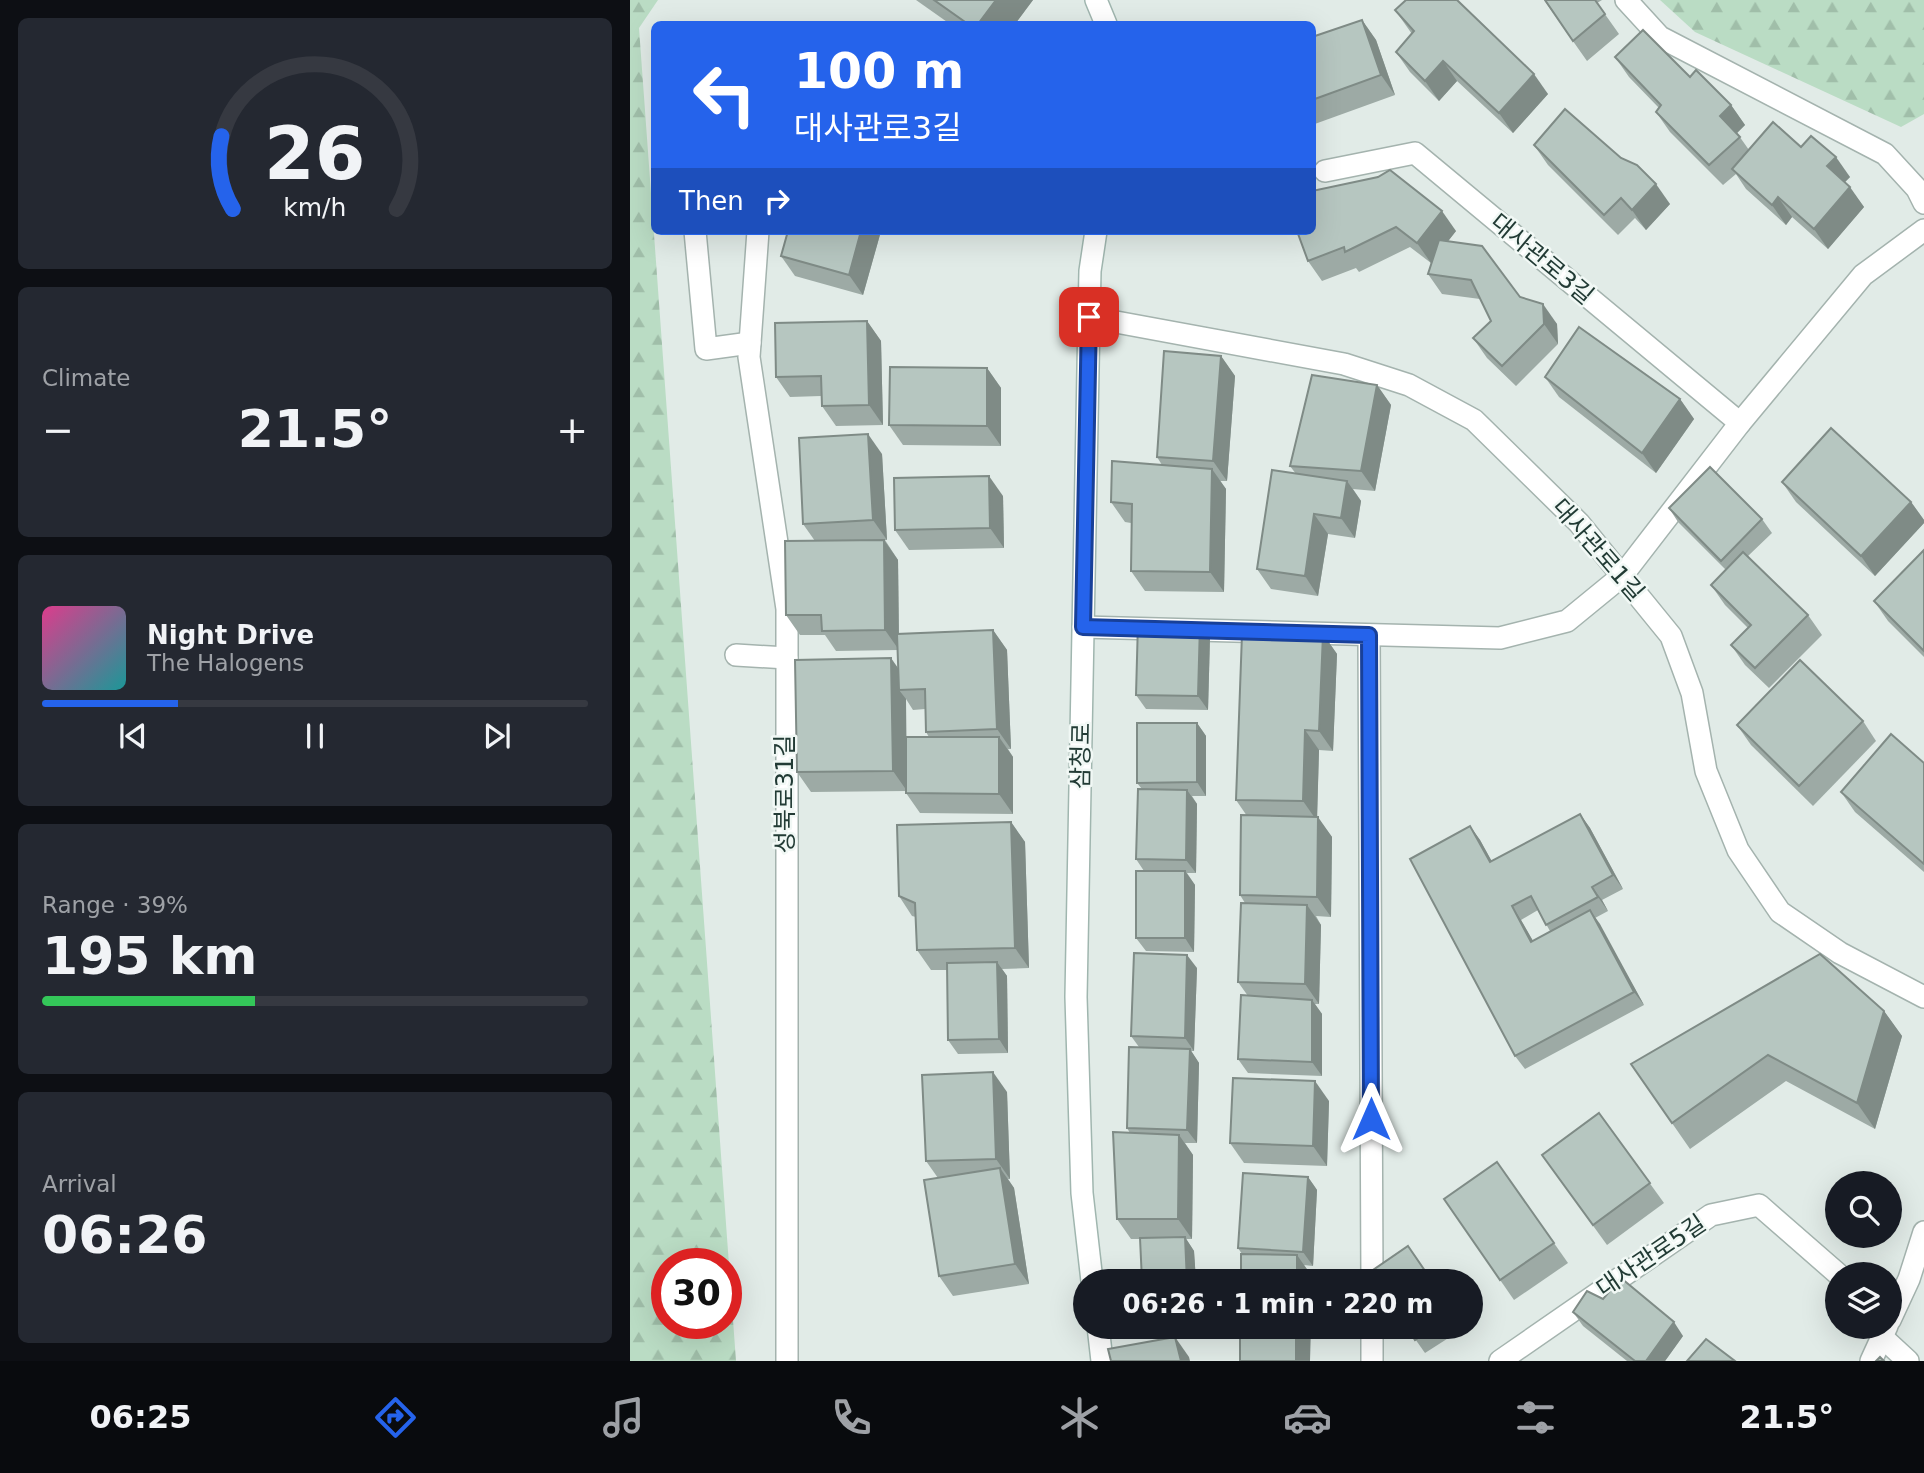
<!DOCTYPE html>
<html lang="en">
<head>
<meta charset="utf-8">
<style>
	body { margin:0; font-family:"DejaVu Sans","Noto Sans KR",sans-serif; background:#242831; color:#f1f3f6; height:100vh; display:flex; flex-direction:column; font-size:26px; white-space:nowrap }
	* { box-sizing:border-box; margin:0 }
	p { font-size:23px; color:#9ea1a6 }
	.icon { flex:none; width:38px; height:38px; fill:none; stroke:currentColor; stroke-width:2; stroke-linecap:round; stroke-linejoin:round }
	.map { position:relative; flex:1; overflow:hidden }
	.drawer { display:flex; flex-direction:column; gap:18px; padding:18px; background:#0d0f14; width:630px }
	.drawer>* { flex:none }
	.banner { position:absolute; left:21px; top:21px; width:665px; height:214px; border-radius:10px; box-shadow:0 7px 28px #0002; background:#2563eb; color:#fff; overflow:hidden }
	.fabs { position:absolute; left:1195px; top:1171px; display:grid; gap:14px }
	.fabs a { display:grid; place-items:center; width:77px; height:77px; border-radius:50%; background:#171b24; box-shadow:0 7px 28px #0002; font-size:35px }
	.speed { position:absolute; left:21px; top:1248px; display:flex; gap:14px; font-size:35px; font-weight:700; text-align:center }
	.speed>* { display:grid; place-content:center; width:91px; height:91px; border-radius:50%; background:#171b24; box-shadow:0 7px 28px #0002; line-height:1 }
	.speed .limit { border:10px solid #d22; background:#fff; color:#111 }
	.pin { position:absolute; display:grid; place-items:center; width:60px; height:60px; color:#fff; margin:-30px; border-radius:14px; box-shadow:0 4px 10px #0006 }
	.me { position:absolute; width:77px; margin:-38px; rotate:0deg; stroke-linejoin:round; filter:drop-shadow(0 0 5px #0008) }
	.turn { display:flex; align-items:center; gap:24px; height:147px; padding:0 28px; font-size:32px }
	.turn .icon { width:91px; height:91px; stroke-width:2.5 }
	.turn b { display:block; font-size:49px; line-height:60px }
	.then { display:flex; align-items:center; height:66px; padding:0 28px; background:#0003; gap:14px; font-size:26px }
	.big { font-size:52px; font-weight:600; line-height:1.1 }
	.drawer .widget { flex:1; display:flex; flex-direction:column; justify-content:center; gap:10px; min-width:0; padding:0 24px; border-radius:10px; background:#242831 }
	.drawer .dial { align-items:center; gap:0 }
	.dial svg { height:182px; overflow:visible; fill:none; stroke:#363941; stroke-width:7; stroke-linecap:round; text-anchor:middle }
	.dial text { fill:#f1f3f6; stroke:none }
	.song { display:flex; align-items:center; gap:21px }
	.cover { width:84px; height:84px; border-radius:10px; background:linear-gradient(135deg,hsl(330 70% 55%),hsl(180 70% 35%)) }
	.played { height:7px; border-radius:4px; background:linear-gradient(90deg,#2563eb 25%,#363941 25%) }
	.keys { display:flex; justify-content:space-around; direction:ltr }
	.heat { display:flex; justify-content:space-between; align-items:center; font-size:38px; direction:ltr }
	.charge { height:10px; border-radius:5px; background:linear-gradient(90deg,#34c759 39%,#363941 0) }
	.trip { position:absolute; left:443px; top:1269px; width:410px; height:70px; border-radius:35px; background:#171b24; box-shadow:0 7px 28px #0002; font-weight:600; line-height:70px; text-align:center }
	.menu { display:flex; height:112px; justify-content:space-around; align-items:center; background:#090b0e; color:#9ea1a6 }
	.menu .icon { width:49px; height:49px }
	.menu .active { color:#2563eb }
	.menu b { font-size:32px; color:#f1f3f6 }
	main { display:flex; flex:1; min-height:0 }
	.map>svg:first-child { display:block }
	.forest { fill:url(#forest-firs); fill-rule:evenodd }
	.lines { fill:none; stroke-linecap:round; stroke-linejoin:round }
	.street-casing { stroke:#a4b3ae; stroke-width:24 }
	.secondary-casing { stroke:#a0b6af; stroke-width:24 }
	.street { stroke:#fff; stroke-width:21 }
	.secondary { stroke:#fff; stroke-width:21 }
	.wall { fill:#9daaa5; fill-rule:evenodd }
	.shaded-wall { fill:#7f8b86 }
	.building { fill:#b6c6c0; stroke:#7f8b86; stroke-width:2 }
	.route-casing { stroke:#184099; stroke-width:18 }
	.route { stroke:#2563eb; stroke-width:12 }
	.labels { text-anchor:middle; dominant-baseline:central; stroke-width:5; stroke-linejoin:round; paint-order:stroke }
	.street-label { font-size:24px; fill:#223b35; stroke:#f1f8f5 }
</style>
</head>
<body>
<main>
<section class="drawer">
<div class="widget dial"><svg viewBox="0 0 100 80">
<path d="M14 69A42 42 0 1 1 86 69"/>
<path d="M14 69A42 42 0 0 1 9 37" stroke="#2563eb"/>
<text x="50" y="56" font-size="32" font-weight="700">26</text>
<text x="50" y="72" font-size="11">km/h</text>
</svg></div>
<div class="widget"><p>Climate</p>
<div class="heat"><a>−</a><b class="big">21.5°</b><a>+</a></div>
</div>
<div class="widget">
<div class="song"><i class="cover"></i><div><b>Night Drive</b><p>The Halogens</p></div></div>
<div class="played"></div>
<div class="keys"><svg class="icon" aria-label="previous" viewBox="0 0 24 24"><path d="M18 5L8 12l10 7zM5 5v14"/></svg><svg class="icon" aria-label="pause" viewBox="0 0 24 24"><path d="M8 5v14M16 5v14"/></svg><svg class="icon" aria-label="next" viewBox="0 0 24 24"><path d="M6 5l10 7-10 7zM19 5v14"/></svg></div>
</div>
<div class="widget"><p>Range · 39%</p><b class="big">195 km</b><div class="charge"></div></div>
<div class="widget"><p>Arrival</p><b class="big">06:26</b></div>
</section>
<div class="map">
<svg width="1294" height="1361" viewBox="0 0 1294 1361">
	<defs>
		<pattern id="forest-firs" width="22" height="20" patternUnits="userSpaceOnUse" patternTransform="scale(1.75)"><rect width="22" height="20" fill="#badcc4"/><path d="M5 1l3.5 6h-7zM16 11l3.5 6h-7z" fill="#a0bea9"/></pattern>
	</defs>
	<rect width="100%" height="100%" fill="#e1ebe7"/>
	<!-- forest -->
	<g class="forest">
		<path d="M0,0h28l-19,28 97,1333h-106zM37,1264h59v59h-59z"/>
		<path d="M1030,0h264v114l-23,13 -206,-95z"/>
	</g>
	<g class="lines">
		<!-- street casing -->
		<g class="street-casing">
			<g id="street">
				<path d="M996,0l34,37 225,117 32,35 7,14"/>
				<path d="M695,171l90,-18 325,270"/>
				<path d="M65,231l11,118 44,-6"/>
				<path d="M128,231l-9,126 38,252v752"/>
				<path d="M459,317l255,47 65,21 65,35 105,103 92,113 21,57 14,78 32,79 42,62 60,41 84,44"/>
				<path d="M453,627l417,11 67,-17 55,-45 118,-153 123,-148 61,-45"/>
				<path d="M739,635l3,646"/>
				<path d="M106,655l51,3"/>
				<path d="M1260,1320l19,-41 15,-47"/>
				<path d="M742,1326v35"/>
				<path d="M1252,1337l26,24"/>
				<path d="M870,1361l211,-146 48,-10 79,69"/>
				<path d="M1241,1361l16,-35"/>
			</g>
		</g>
		<!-- secondary casing -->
		<g class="secondary-casing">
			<g id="secondary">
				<path d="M466,0l10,24"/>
				<path d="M462,1281l-10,-88 -6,-196 13,-680 1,-46 6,-40"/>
				<path d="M468,1326l4,35"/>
			</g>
		</g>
		<!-- street -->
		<use href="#street" class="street"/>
		<!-- secondary -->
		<use href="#secondary" class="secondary"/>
	</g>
	<!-- wall -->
	<g class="wall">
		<path d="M286,0h117l-18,24h-65z"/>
		<path d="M914,0h58l-5,3 22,31 -32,27z"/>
		<path d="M765,10l153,84 -35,39 -56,-52 -18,20 -29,-29 -14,-20 16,-18z"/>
		<path d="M732,20l14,20 19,55 -83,30v-88z"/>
		<path d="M985,57l75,20 41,28 14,20 -8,8 12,17 52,-3 49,30 -5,5 19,25 -36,42 -36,-32 -6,8 -40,-36 -10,-15 -13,11 -53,-53 -14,-20 3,-4 -30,-31z"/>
		<path d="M904,145l136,59 -24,26 -11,-12 -17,17 -70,-70z"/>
		<path d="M682,191l144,40 -8,10 109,83 1,20 -42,42 -29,-28 -14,-20 18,-17 -11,-22 -38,-5 -14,-20 5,-14 -2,3 -21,-16 -51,25 -3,-4 -34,13 -14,-20z"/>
		<path d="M158,231h93l-18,64 -68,-19 -14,-20z"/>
		<path d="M237,321l14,20 2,84 -47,1 -14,-20 -1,-10 -31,1 -14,-20z"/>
		<path d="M591,356l14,20 -8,105h-7l6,8 -2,103 -79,-1 -14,-20v-48l-6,-1 -14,-20 51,-37 -5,-8z"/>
		<path d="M357,368l14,20v58l-98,-1 -14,-20z"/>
		<path d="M915,377l135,22 14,20 -38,54 -97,-76z"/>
		<path d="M747,385l14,20 -16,86 -22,-2 8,12 -6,37 -27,-4 -10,62 -47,-7 -14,-20 39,-95 -6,-8z"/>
		<path d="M252,454l5,86h-2l13,20 1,74 94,-4 14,20 4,99h-3l5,8v57l-93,-1 -14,-20v-2l-95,1 -14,-20 101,-104v-18l-62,1 -11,-16h-25l-14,-20 29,-74 -12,-17zM276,699l7,11 12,-1 1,23 3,5 -23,31z"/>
		<path d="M1152,482l129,20 13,18v3l-49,53 -79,-74z"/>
		<path d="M373,496l1,52 -95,2 -14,-20z"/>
		<path d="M1039,508l93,11 10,14 -24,23 60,59 14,20 -53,53 -24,-23 -14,-20 17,-17 -23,-23 -14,-20 15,-15 -48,-48z"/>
		<path d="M1294,550v107l-36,-36 -14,-20z"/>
		<path d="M693,634l14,20 -4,97 -14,-1 -2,67 15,20 -1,80 -15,-1 5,9 -2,79h-4l7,10v62l-74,-3 -10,-14 10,-63 -10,-14 7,-79 -5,-8 7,-79 -11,-16z"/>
		<path d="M580,637l-2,73 -62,-1 -10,-14z"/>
		<path d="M1233,721l13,20 -63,65 -62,-61 -14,-20z"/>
		<path d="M567,723l9,13v60h-14l5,8 -1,69h-9l8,12 -1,67 -48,-1 -10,-13 8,-67 -8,-12 6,-70 -5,-6z"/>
		<path d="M1294,763v109l-69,-60 -14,-20z"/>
		<path d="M950,814l10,14 33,61 -21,11 6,11 -13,7 49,87 -119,64 -10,-13 -45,-230 10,14 12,22zM908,910l12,21 -17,10 -12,-21z"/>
		<path d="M381,822l14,20 4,126 -27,1 5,7 1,77 -50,1 -10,-14 -1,-70h-16l-14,-20 -1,-33 -4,-1 -13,-20z"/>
		<path d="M567,968l-3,83h-3l8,12 -2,80h-12l8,12 -1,84h-6l8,12 2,30h-54l-2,-42h-9l-14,-20 13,-86 -3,-5 12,-81 -8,-11z"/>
		<path d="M1254,1011l18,25 -27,93 -89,-48 -96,68 -59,-85z"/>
		<path d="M377,1092l3,87h-2l6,9 15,96 -76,12 -14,-20 -1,-98 -12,-17z"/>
		<path d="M699,1101l-2,65 -83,-3 -14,-20z"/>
		<path d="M969,1113l65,90 -57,42 -65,-90z"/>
		<path d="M867,1162l71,101 -54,37 -70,-101z"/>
		<path d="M678,1177l9,13 -4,76 -9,-1 7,10 -69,-21 -4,-6z"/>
		<path d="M943,1312l110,24 -18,25h-38l-44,-35z"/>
		<path d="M520,1326h47l1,3 -45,2z"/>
		<path d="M776,1326h57l1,2 -39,25z"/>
	</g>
	<!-- shaded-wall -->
	<g class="shaded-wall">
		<path d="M366,0h37l-18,24h-37z"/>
		<path d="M732,20l14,20 19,55 -14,-20z"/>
		<path d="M813,61l14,20 -18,20 -14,-20z"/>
		<path d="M904,74l14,20 -35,39 -14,-20z"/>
		<path d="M1101,105l14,20 -11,11 -14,-20z"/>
		<path d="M1206,157l14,20 -9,9 -14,-20z"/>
		<path d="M1026,184l14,20 -24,26 -14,-20z"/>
		<path d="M1220,187l14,20 -36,42 -14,-20z"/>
		<path d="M1148,197l14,20 -6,8 -14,-20z"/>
		<path d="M812,211l14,20 -25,32 -14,-20z"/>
		<path d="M231,231h20l-18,64 -14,-20z"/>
		<path d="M913,304l14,20 1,20 -14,-20z"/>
		<path d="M237,321l14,20 2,84 -14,-20z"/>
		<path d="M591,356l14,20 -8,105 -14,-20z"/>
		<path d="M357,368l14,20v58l-14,-20z"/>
		<path d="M747,385l14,20 -16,86 -14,-20z"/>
		<path d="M1050,399l14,20 -38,54 -14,-20z"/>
		<path d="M238,434l14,20 5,86 -14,-20z"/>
		<path d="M582,469l14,20 -2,103 -14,-20z"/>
		<path d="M359,476l14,20 1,52 -14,-20z"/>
		<path d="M717,481l14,20 -6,37 -14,-20z"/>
		<path d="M1281,502l13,18v3l-49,53 -14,-20z"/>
		<path d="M684,514l14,20 -10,62 -13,-20z"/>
		<path d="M254,540l14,20 1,90 -14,-20z"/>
		<path d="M570,624l10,13 -2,73 -10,-14z"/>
		<path d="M363,630l14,20 4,99 -14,-20z"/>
		<path d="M693,634l14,20 -4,97 -14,-20z"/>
		<path d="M261,658l14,20 -6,12 7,9 1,92 -14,-20z"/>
		<path d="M567,723l9,13v60l-9,-14z"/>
		<path d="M675,730l14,20 -2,71 -14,-20z"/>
		<path d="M369,737l14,20v57l-14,-20z"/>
		<path d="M557,790l10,14 -1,69 -10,-13z"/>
		<path d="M950,814l10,14 33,61 -10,-14z"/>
		<path d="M688,817l14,20 -1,80 -14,-20z"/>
		<path d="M381,822l14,20 4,126 -14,-20z"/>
		<path d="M840,826l10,14 20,36 -10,-14z"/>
		<path d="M555,871l10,14 -1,67 -9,-14z"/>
		<path d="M962,887l10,13 6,11 -10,-14z"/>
		<path d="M677,905l14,20 -2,79 -14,-20z"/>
		<path d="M882,906l9,14 20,35 -10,-13z"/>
		<path d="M960,910l10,14 44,81 -10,-13z"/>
		<path d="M557,955l10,13 -3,83 -9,-13z"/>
		<path d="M367,962l10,14 1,77 -9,-14z"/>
		<path d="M682,1000l10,14v62l-10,-14z"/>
		<path d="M1254,1011l18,25 -27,93 -18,-26z"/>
		<path d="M560,1049l9,14 -2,80 -10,-13z"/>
		<path d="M363,1072l14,20 3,87 -14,-20z"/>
		<path d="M685,1081l14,20 -2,65 -14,-20z"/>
		<path d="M549,1135l14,20 -1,84 -14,-20z"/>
		<path d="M370,1168l14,20 15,96 -14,-20z"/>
		<path d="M678,1177l9,13 -4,76 -10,-14z"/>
		<path d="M555,1237l9,14 2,30h-9z"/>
		<path d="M667,1255l14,20v6h-14z"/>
		<path d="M1044,1322l9,14 -18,25h-19z"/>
		<path d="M666,1326h15l-1,35h-14z"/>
		<path d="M545,1337l14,20 1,4h-9z"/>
	</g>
	<!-- building -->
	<g class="building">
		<path d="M304,0h62l-18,24h-10z"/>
		<path d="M776,0h51l77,74 -35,39 -56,-52 -18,20 -29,-29 18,-21 -19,-21z"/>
		<path d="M915,0h50l10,14 -32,27z"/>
		<path d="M732,20l19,55 -69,25v-63z"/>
		<path d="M1013,30l47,47 6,-7 35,35 -11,11 20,21 -31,28 -53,-53 5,-7 -46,-48z"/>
		<path d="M935,109l56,49 16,7 19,19 -24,26 -11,-12 -17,17 -70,-70z"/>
		<path d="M1143,122l28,25 10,-11 25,21 -9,9 23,21 -36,42 -36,-32 -6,8 -40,-36z"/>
		<path d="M760,170l52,41 -25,32 -21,-16 -51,25 -1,-5 -36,14 -11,-30h15v-40l66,-14z"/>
		<path d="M158,231h73l-12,44 -68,-19z"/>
		<path d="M809,240l43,6 38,51 23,7 1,20 -42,42 -29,-28 18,-17 -20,-41 -43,-6z"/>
		<path d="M237,321l2,84 -47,1 -1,-30 -45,1 -1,-54z"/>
		<path d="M949,327l101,72 -38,54 -97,-76z"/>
		<path d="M534,351l57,5 -8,105 -56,-4z"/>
		<path d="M260,367l97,1v58l-98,-1z"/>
		<path d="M682,375l65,10 -16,86 -71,-5z"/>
		<path d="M1201,428l80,74 -50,54 -79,-74z"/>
		<path d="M238,434l5,86 -70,4 -4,-86z"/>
		<path d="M482,461l100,8 -2,103 -79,-1 1,-67 -21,-2z"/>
		<path d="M1080,467l52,52 -41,42 -52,-53z"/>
		<path d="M642,470l75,11 -6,37 -27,-4 -9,62 -48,-7z"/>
		<path d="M359,476l1,52 -95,2 -1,-52z"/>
		<path d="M254,540l1,90 -63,1 -1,-16h-35l-1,-74z"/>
		<path d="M1294,550v101l-50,-50z"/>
		<path d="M1113,552l65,63 -53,53 -24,-23 20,-20 -40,-40z"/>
		<path d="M508,622l62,2 -2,72 -62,-1z"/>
		<path d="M363,630l4,99 -71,3 -1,-43 -26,1 -2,-56z"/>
		<path d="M612,634h81l-4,97 -14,-1 -2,71 -67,-1z"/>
		<path d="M261,658l2,113 -96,1 -2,-112z"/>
		<path d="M1170,660l63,61 -64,65 -62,-61z"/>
		<path d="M507,723h60v59l-60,1z"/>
		<path d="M1261,734l33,29v101l-83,-72z"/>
		<path d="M276,737h93v57l-93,-1z"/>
		<path d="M508,789l49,1 -1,70 -50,-1z"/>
		<path d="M950,814l33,61 -21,12 6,10 -52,28 -15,-29 -19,10 19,36 59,-32 44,82 -119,64 -105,-197 60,-33 20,36z"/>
		<path d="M611,815l77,2 -1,80 -77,-2z"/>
		<path d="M381,822l4,126 -98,2 -2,-47 -16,-7 -2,-71z"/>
		<rect x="506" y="871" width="49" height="67"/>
		<path d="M611,903l66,2 -2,79 -67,-2z"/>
		<path d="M504,953l53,2 -2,83 -54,-2z"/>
		<path d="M1190,954l64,57 -27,92 -89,-48 -96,68 -41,-59z"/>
		<path d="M367,962l2,77 -51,1 -1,-77z"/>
		<path d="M611,995l71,5v62l-74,-3z"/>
		<path d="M499,1047l61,2 -3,81 -60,-2z"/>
		<path d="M363,1072l3,87 -70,2 -4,-86z"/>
		<path d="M603,1078l82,3 -2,65 -83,-3z"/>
		<path d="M969,1113l51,70 -57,42 -51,-70z"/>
		<path d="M483,1132l66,3 -1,84h-61z"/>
		<path d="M867,1162l57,81 -54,37 -56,-81z"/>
		<path d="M370,1168l15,96 -76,12 -15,-96z"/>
		<path d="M613,1173l65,4 -5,75 -65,-4z"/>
		<path d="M555,1237l2,44h-45l-2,-43z"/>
		<path d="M778,1246l24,35h-56l-6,-9z"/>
		<path d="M611,1254l56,1v26h-56z"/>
		<path d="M991,1278l53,44 -28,39h-11l-62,-49 14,-21 16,8z"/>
		<rect x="610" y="1326" width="56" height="35"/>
		<path d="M776,1326h29l-20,14z"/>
		<path d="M545,1337l6,24h-70l-3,-12z"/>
		<path d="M1076,1339l29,22h-48z"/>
		<path d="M1250,1357l4,4h-8z"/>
	</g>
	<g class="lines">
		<!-- route casing -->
		<g class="route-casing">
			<path id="route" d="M459,317l-6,310 286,8 2,484"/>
		</g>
		<!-- route -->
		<use href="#route" class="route"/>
	</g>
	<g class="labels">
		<!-- street labels -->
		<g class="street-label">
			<text transform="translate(912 259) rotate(40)">대사관로3길</text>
			<text transform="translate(968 550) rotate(49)">대사관로1길</text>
			<text transform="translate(451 756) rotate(-89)">삼청로</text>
			<text transform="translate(155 794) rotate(-90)">성북로31길</text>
			<text transform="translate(1021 1256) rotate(-34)">대사관로5길</text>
		</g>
	</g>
</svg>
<div class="fabs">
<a><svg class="icon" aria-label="search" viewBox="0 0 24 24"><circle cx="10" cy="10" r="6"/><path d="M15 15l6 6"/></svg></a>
<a><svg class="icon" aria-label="layers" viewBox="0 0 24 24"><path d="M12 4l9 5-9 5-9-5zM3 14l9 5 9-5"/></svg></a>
</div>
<div class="speed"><div class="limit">30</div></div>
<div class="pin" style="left:459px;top:317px;background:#d93025"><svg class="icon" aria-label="arrive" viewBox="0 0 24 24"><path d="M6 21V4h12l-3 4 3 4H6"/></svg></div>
<svg class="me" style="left:741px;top:1119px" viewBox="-20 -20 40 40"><path d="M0-17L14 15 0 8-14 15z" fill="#2563eb" stroke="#fff" stroke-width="4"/></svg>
<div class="trip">06:26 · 1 min · 220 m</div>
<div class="banner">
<div class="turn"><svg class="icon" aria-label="left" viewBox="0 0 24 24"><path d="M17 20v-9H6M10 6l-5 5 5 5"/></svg><div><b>100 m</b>대사관로3길</div></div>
<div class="then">Then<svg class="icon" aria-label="right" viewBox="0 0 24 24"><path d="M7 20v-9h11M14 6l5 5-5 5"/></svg></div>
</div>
</div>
</main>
<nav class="menu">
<b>06:25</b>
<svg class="icon active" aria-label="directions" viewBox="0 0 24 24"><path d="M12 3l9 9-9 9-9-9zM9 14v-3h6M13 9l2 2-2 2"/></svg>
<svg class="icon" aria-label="music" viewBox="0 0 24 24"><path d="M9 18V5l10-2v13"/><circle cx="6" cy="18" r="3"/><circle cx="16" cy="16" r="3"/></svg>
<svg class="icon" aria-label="phone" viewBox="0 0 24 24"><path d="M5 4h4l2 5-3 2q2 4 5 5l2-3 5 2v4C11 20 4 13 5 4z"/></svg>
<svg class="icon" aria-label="climate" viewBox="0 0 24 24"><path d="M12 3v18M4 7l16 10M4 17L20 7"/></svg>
<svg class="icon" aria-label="car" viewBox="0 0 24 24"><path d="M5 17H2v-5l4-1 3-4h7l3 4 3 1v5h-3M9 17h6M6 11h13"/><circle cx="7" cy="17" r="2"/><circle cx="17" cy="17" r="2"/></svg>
<svg class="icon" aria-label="filters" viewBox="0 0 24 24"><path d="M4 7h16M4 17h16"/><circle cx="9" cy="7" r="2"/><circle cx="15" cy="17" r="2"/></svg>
<b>21.5°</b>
</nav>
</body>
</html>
